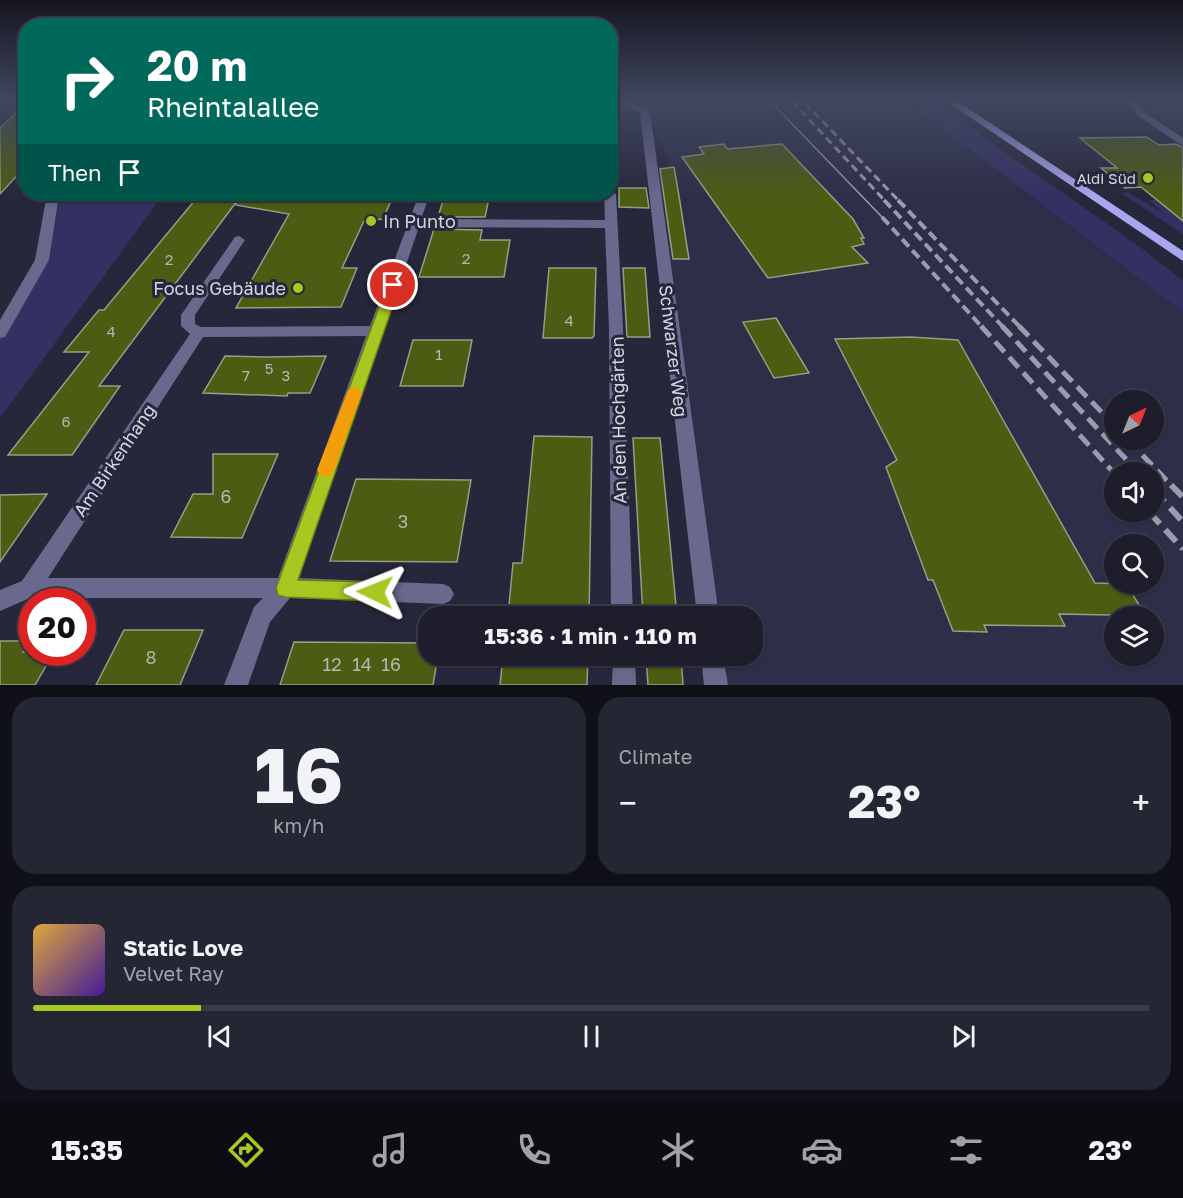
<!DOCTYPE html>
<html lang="en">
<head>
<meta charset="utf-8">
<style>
	body { margin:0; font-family:"Golos Text",sans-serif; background:#252634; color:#f1f3f6; height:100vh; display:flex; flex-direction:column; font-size:22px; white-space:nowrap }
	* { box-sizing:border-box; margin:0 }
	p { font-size:20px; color:#a0a2a9 }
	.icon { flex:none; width:33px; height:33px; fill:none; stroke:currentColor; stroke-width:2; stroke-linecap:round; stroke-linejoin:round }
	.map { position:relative; height:685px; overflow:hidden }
	.side { display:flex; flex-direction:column; gap:12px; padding:12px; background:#101018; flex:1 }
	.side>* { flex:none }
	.banner { position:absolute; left:18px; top:18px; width:600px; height:183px; border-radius:24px; box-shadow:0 2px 4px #0004,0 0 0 2px #3b3b48; background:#00695c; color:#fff; overflow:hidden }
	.needle { width:39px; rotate:43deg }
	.tools { position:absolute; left:1104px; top:390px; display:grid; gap:12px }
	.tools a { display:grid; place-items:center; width:60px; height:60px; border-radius:50%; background:#1d1d2c; box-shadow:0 2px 4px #0004,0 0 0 2px #3b3b48; font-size:30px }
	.speed { position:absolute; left:18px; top:588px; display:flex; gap:12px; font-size:30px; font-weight:700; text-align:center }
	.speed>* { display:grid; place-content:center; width:78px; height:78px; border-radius:50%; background:#1d1d2c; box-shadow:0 2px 4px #0004,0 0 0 2px #3b3b48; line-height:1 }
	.speed .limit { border:9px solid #d22; background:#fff; color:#111 }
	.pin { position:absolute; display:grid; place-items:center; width:51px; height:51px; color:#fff; margin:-26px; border:3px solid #fff; border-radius:50%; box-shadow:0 2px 6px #0007 }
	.me { position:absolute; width:66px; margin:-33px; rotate:272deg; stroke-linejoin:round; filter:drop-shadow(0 0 4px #0008) }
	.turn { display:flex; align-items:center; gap:21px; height:126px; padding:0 30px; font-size:27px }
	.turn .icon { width:78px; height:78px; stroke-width:2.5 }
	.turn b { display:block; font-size:42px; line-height:51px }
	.then { display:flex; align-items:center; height:57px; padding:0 30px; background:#0003; gap:12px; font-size:22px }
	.big { font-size:45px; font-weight:700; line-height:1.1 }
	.side .tile { flex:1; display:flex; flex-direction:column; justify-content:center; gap:9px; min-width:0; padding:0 21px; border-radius:24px; background:#252634 }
	.side .dial { align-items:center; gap:0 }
	.dial b { font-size:78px; line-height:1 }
	.song { display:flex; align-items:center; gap:18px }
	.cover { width:72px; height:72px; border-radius:9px; background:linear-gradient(135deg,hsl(40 70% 55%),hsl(260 70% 35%)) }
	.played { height:6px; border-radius:3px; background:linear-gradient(90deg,#a6c820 15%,#3b3b48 15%) }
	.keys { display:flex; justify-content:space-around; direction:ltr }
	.heat { display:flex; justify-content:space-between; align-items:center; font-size:33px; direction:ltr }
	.side .tiles { flex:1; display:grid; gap:12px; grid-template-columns:1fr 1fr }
	.tile:last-child { grid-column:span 2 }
	.trip { position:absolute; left:418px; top:606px; width:345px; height:60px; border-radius:24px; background:#1d1d2c; box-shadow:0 2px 4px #0004,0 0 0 2px #3b3b48; font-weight:700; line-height:60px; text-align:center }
	.dock { display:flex; height:96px; justify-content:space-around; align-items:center; background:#0c0c12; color:#a0a2a9 }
	.dock .icon { width:42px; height:42px }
	.dock .selected { color:#a6c820 }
	.dock b { font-size:27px; color:#f1f3f6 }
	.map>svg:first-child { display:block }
	.built { fill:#2e2e48; fill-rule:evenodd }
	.green { fill:#343162 }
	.building { fill:#4c5c12; stroke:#969e85; stroke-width:1.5 }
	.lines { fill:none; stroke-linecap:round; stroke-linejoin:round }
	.minor { fill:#68698c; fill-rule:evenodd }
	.major { fill:#a7a7ef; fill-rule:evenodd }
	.tram { stroke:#9b9cab; stroke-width:1.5 }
	.rail-far3 { stroke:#9b9cab; stroke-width:3; stroke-dasharray:8 4.5; stroke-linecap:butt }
	.rail-far2 { stroke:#9b9cab; stroke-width:4; stroke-dasharray:10 5; stroke-linecap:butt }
	.rail-far1 { stroke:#9b9cab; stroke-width:5; stroke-dasharray:14 7; stroke-linecap:butt }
	.rail { stroke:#9b9cab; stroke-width:6; stroke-dasharray:16 8; stroke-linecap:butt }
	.route { fill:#a6c820; stroke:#6c8215; stroke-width:1.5 }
	.slow { fill:#f59e0b }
	.poi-dot { fill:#a6c820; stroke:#27273b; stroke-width:2 }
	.labels { text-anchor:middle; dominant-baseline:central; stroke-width:6; stroke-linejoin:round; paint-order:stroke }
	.far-poi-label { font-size:15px; fill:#d4d5e2; stroke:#27273b; text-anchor:end }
	.number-label { font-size:15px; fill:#b2b7ae }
	.poi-label { font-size:18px; fill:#d4d5e2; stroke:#27273b; text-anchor:start }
	.street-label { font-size:18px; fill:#d4d5e2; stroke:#27273b }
	.near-number-label { font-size:18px; fill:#b2b7ae }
</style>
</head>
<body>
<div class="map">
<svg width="1183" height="685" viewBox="0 0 1183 685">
	<rect width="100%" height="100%" fill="#27273b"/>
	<!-- built -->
	<g class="built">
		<path d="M647,101h257l279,211v373h-456l-4,-29h30v-40h-36l-58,-409 -3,-40h13zM1114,400h40v40h-40zM1114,472h40v40h-40zM1114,544h40v40h-40zM1114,616h40v40h-40z"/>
		<path d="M1143,101h40v34l-30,-20z"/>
	</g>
	<!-- green -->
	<g class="green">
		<path d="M936,104l204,143 43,34v31l-268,-204z"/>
		<path d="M1127,192l35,20 -13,-12h8l26,21v13l-62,-41z"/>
		<path d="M53,194h108l-7,13 -154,211v-84l42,-74z"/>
	</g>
	<!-- building -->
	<g class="building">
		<path d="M26,104v62l-26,28v-66z"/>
		<path d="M1147,137l12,8 17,-1 7,4v73l-42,-34 -16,1 -24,-20h16l-37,-30z"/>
		<path d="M724,144l3,5 55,-5 71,75 11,19h-3l3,6 -12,3 16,16 -100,15 -86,-121 22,-3 -5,-7z"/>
		<path d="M674,167l5,29 10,63h-16l-13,-90z"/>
		<path d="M619,188h27l3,20 -30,-1z"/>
		<path d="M200,194h194l-11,25 -19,2 -22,47h15l-16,39 -105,1 53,-94 -53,-9 1,-4 -138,185h21l-48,69h-64l81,-103h-25l35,-42h5z"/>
		<path d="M445,194h45l-5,23h-47z"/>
		<path d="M434,229l48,1 -2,10h30l-6,37h-85z"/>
		<path d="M549,268h47l-2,68 -2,2h-49z"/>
		<path d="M623,268h22l5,69h-23z"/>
		<path d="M776,318l33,55 -35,5 -31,-56z"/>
		<path d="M911,337l47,3 137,243 31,1 20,32h-32v5l-3,-6 -52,-1 6,12 -81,-1 3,7 -34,-1 -20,-51h-5l-42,-113 11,-7 -62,-121z"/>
		<path d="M413,340h59l-9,46h-63z"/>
		<path d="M225,356l40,1 61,-1 -16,37h-22l-1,3 -84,-3z"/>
		<path d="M534,436l58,1 -3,179h-81l5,-53h9z"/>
		<path d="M633,438h27l17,178h-34z"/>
		<path d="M213,454h65l-36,84 -71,-1 22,-43h20z"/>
		<path d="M356,479l115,1 -14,82 -127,-1z"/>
		<path d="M47,494l-47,68v-67z"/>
		<path d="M124,630h79l-23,55h-84z"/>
		<path d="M0,641h30l-7,11h31l-19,33h-35z"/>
		<path d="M294,642l135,1v13h9l-5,29h-153z"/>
		<path d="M503,656h85l-1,29h-87z"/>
		<path d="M646,656h35l2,29h-35z"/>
	</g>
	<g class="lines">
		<!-- minor -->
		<g class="minor">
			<path d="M617,101h11l22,10 69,505h-22l-57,-504z"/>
			<path d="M1127,101h9l8,11 39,26v8l-45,-30z"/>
			<path d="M610,191l6,3 7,135 10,287h-22l-2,-287 -4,-101 -186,-1 -120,351 144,6 7,3 4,7 -4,7 -7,3 -153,-6 -20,24 -22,63h-24l30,-78 9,-9h-233l-30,13v-21l22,-9 168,-247 -9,-8v-11l54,-78 4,-1 6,4 -50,75v9l6,3 169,-1 49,-132h11l-9,25 184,1 -1,-26h6zM366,336l-88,242h-230l155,-241z"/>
			<path d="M47,194h12l-10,66 -44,77 -5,1v-18l35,-60z"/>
			<path d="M613,656h22l1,29h-24z"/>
			<path d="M701,656h22l5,29h-24z"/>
		</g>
		<!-- major -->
		<path class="major" d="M946,101h11l226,150v10z"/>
		<!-- tram -->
		<path class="tram" d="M770,101l112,116"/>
		<!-- rail-far3 -->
		<g class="rail-far3">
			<path d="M792,101l94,101"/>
			<path d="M805,103l95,99"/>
		</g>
		<!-- rail-far2 -->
		<g class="rail-far2">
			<path d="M884,200l119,127"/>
			<path d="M898,200l122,127"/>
			<path d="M882,217l100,110"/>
		</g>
		<!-- rail-far1 -->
		<g class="rail-far1">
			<path d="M981,326l133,147"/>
			<path d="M1002,326l136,146"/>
			<path d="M1019,326l95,99"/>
			<path d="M1128,440l44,46"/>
		</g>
		<!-- rail -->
		<g class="rail">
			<path d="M1171,485l12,12"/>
			<path d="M1154,490l29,32"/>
			<path d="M1149,512l34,37"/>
		</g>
	</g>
	<!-- sky -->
	<linearGradient id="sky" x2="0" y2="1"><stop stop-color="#151520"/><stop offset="0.51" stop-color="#414760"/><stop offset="1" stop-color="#414760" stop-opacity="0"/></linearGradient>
	<rect width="1183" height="197" fill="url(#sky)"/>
	<!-- route -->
	<path class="route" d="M393,281l7,4 -102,295 77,2 7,3 3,7 -3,6 -7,3 -90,-4 -7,-2 -2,-7 111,-303z"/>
	<!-- slow -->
	<path class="slow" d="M354,387l6,2 2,4 -28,77 -3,5 -5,2 -6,-2 -3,-5 30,-77 2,-4z"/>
	<!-- markers -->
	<g class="poi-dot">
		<circle cx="1148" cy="178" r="6"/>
		<circle cx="371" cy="221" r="6"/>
		<circle cx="298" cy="288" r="6"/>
	</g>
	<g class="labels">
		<!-- far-poi labels -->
		<g class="far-poi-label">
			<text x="1136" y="178">Aldi Süd</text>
		</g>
		<!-- number labels -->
		<g class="number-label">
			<text x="466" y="258">2</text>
			<text x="169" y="259">2</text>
			<text x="569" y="320">4</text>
			<text x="111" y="331">4</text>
			<text x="439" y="354">1</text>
			<text x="269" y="368">5</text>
			<text x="246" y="375">7</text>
			<text x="286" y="375">3</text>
			<text x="66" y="421">6</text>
		</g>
		<!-- poi labels -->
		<g class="poi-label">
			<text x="383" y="221">In Punto</text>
			<text x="286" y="288" text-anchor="end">Focus Gebäude</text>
		</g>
		<!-- street labels -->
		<g class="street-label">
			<text transform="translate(674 351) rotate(83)">Schwarzer Weg</text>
			<text transform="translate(618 420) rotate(-91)">An den Hochgärten</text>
			<text transform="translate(114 460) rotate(-56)">Am Birkenhang</text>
		</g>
		<!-- near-number labels -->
		<g class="near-number-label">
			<text x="226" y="496">6</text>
			<text x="403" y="521">3</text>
			<text x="151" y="657">8</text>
			<text x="332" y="664">12</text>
			<text x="362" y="664">14</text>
			<text x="391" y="664">16</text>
		</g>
	</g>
</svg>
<div class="tools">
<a><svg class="needle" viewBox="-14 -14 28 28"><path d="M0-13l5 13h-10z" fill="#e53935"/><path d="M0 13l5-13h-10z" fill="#a0a2a9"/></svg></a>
<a><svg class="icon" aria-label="sound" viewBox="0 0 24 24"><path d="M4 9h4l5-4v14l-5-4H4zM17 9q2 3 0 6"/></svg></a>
<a><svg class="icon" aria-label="search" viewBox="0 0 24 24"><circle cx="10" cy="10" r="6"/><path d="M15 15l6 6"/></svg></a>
<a><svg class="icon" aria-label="layers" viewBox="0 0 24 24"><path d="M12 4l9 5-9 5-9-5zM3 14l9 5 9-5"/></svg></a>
</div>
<div class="speed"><div class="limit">20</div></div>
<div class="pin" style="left:393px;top:285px;background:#d93025"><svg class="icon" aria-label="arrive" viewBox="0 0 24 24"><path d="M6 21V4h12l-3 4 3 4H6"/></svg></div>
<svg class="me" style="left:375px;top:592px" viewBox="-20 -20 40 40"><path d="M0-17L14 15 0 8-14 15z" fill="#a6c820" stroke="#fff" stroke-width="4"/></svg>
<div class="trip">15:36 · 1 min · 110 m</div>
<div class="banner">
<div class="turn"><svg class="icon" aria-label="right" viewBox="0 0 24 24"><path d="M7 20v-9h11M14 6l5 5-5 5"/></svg><div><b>20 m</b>Rheintalallee</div></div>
<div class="then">Then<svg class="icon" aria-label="arrive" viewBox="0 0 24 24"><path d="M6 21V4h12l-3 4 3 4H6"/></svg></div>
</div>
</div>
<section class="side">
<div class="tiles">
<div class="tile dial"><b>16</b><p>km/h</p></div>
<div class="tile"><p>Climate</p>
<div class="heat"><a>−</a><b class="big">23°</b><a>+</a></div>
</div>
<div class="tile">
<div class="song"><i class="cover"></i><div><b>Static Love</b><p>Velvet Ray</p></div></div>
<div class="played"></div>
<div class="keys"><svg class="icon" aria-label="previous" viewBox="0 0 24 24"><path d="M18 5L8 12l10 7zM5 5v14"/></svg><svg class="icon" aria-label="pause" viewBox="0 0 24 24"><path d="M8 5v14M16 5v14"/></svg><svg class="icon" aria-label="next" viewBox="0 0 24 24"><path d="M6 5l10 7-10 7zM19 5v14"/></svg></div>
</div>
</div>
</section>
<nav class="dock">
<b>15:35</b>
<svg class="icon selected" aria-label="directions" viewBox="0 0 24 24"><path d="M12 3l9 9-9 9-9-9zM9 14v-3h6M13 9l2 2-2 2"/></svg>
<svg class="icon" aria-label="music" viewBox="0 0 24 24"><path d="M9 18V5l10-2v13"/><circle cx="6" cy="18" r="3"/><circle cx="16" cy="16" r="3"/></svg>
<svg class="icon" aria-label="phone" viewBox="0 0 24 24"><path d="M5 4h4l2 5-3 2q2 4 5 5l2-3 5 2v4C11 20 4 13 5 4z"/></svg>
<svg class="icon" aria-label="climate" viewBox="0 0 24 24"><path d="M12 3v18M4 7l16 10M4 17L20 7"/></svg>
<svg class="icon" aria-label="car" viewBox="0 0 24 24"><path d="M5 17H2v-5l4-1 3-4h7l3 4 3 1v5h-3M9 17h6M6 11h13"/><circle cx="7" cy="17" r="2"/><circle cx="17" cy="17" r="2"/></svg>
<svg class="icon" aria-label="filters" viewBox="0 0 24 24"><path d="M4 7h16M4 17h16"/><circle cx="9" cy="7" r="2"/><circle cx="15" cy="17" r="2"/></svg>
<b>23°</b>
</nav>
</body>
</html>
